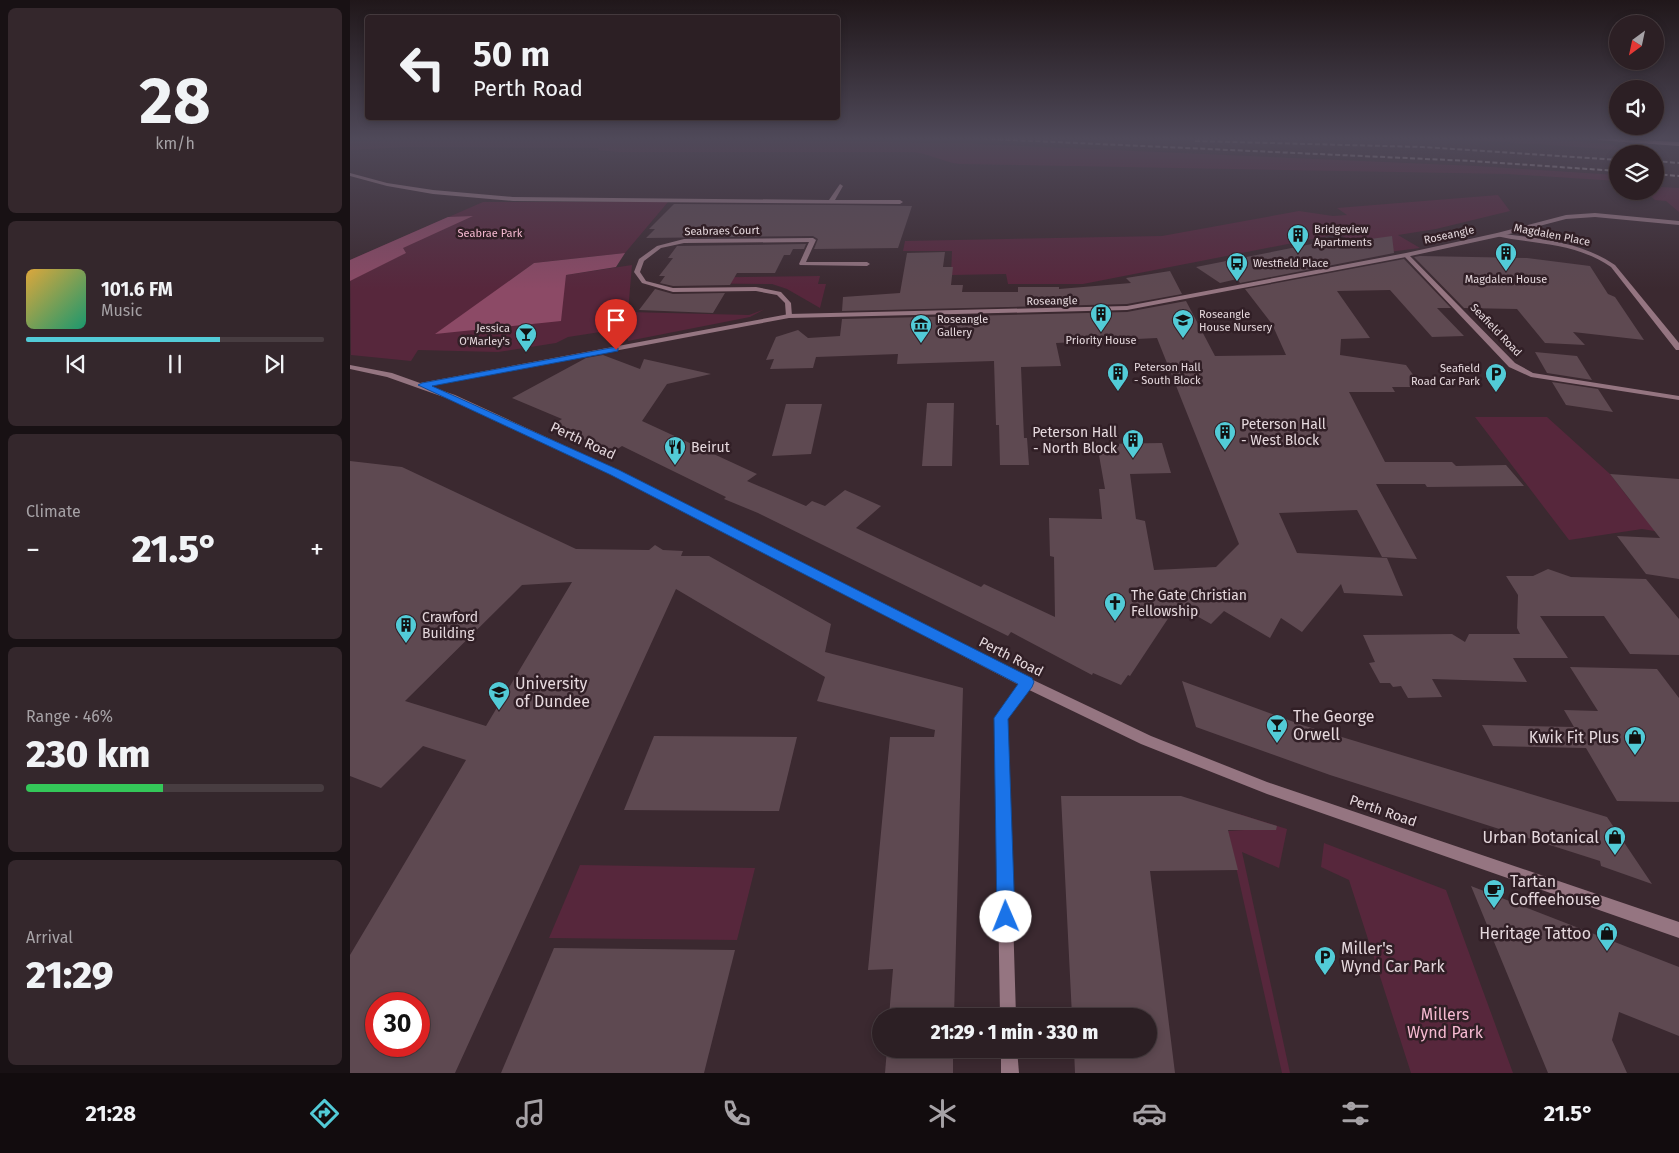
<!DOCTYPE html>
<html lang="en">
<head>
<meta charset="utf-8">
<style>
	body { margin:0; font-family:"Fira Sans",sans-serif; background:#34272c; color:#f1f3f6; height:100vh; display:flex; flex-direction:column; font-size:19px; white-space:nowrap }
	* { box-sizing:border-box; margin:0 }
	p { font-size:16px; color:#a6a2a6 }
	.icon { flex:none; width:28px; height:28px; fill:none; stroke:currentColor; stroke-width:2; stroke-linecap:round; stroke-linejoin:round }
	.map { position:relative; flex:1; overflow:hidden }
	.drawer { display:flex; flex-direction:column; gap:8px; padding:8px; background:#181114; width:350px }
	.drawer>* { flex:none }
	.top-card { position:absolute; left:15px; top:15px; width:475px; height:105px; border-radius:5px; box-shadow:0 2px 8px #0003,0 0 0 1px #483d41; background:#2c1f24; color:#f1f3f6; overflow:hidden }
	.needle { width:32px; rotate:213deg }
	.tools { position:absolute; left:1259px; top:15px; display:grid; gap:10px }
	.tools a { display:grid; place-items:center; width:55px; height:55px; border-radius:50%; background:#2c1f24; box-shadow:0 2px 8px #0003,0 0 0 1px #483d41; font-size:25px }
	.speed { position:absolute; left:15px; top:992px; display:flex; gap:10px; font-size:25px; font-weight:700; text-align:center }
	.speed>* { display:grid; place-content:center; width:65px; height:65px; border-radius:50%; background:#2c1f24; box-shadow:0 2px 8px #0003,0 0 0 1px #483d41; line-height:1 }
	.speed .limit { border:8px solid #d22; background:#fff; color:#111 }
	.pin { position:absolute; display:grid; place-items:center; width:42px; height:42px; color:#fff; margin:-51px -21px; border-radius:50% 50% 50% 0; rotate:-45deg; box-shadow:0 0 5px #0007 }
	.pin .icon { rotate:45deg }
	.me { position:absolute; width:55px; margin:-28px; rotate:359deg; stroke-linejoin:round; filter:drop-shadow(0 0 4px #0008) }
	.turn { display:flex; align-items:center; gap:18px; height:105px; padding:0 25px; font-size:22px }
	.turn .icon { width:65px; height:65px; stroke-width:2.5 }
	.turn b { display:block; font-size:35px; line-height:42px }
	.big { font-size:38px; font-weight:800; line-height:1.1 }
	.drawer .tile { flex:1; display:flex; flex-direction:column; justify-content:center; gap:8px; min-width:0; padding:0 18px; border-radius:8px; background:#34272c }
	.drawer .dial { align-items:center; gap:0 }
	.dial b { font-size:65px; line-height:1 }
	.song { display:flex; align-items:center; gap:15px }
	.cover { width:60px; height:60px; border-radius:8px; background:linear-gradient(135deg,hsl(40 70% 55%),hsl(160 70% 35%)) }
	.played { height:5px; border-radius:2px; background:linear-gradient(90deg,#52cbd7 65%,#483d41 65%) }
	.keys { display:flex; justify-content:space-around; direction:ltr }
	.heat { display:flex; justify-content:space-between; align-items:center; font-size:28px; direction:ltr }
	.charge { height:8px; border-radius:4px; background:linear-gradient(90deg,#34c759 46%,#483d41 0) }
	.trip { position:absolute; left:522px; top:1008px; width:285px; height:50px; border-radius:25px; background:#2c1f24; box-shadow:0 2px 8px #0003,0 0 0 1px #483d41; font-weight:800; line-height:50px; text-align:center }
	.menu { display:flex; height:80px; justify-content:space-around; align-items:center; background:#120c0e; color:#a6a2a6 }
	.menu .icon { width:35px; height:35px }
	.menu .selected { color:#52cbd7 }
	.menu b { font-size:22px; color:#f1f3f6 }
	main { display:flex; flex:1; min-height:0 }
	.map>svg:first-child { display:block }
	.green { fill:#57273c }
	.forest { fill:#8c4a66 }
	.building { fill:#5e4951; fill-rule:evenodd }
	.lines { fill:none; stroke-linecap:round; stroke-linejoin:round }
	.minor { fill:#957581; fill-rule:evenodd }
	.tertiary { fill:#957581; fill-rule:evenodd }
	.primary { fill:#fbbad3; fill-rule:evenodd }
	.rail { stroke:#aea0a5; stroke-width:2; stroke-dasharray:5 2.5; stroke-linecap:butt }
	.route { fill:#1a73e8; stroke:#114b97 }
	.labels { text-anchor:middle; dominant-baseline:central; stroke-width:5; stroke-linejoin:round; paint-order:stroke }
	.far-poi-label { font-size:11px; fill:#e5d8dd; stroke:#311f26; text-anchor:start }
	.far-street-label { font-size:11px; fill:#e5d8dd; stroke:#311f26 }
	.far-park-label { font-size:11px; fill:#f6bad1; stroke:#311f26 }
	.poi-label { font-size:14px; fill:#e5d8dd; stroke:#311f26; text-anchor:start }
	.street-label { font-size:14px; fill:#e5d8dd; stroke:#311f26 }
	.near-poi-label { font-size:16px; fill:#e5d8dd; stroke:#311f26; text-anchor:start }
	.near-park-label { font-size:16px; fill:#f6bad1; stroke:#311f26 }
</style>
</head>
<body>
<main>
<section class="drawer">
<div class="tile dial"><b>28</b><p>km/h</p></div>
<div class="tile">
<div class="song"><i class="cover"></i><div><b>101.6 FM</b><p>Music</p></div></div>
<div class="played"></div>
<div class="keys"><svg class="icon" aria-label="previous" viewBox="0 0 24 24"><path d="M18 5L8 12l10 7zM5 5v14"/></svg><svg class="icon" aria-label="pause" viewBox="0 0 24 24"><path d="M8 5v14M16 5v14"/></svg><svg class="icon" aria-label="next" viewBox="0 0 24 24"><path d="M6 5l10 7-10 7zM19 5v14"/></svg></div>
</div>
<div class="tile"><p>Climate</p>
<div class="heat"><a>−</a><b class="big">21.5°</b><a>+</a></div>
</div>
<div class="tile"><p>Range · 46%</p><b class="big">230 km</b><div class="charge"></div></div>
<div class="tile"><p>Arrival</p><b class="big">21:29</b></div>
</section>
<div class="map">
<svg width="1329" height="1073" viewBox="0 0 1329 1073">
	<rect width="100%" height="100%" fill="#3b2930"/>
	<!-- green -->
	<g class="green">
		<path d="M1090,138h83l88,6 11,6z"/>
		<path d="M403,140l203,3 520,23 141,9 1,6 -110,-7 -549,-10c-16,-2 -29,-10 -45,-12h-295l-21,-2 1,-2 -192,-1 -57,3v-9z"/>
		<path d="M1310,187l19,1v24l-13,-11 -11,-1 -10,-9h10v-3z"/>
		<path d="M1148,195l12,16 -74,18 -38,6 22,13 -47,6 -34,-20 -256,50h-75l-2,-10 -55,1 1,-24h-49l2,-10 257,-5 137,-25 34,5 14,-1 -10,-7z"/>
		<path d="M133,202h185l-43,51 -91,10 -98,71 130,-59 66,-10 -4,47 121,3 16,-6 -15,8 -122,24 -2,-13 -58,9 -12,6 -58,9 -80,-2 -7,11 -60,-6 -1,-95z"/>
		<path d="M470,276l-2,8h8l-6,24 -33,-19 -15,-5 -111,-1 5,-5z"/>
		<path d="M1125,417h72l63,57 20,26 49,3v32l-37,-6 -73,11z"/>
		<path d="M889,814l48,15 -8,39 -37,-16 48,221h-8l-54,-242 16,-1z"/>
		<path d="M974,843l122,47 67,183h-102l-62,-193 -28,-13z"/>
		<path d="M230,865l175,3 -18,72 -188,-2z"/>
	</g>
	<!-- forest -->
	<g class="forest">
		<path d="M123,216l-70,32 3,5 -56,28v-21l98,-43z"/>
		<path d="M275,253l-9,14 -50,8 -5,46 -126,13 99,-71z"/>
	</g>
	<!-- building -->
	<g class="building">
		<path d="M324,204l166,1 72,1 -14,42 -84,1 4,-10 -5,-3 -167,2 9,-9h-6z"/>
		<path d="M1042,236l2,17 -154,30 -3,-4 -17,4 -24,-16 146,-29 7,4z"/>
		<path d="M456,244l-2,5h-11l-3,6h-6l-9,18h-38l-7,12 -57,1 -13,-3 5,-7h-6l14,-18h-5l9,-12z"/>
		<path d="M595,252l-2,15h10l-2,18h12l-1,7h56v-5h41v2l72,-6 -5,-5 44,-7 12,23 -55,10 -285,7 1,-14 57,-4 7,-40z"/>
		<path d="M1070,256l107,2 63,8 18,28 7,3 29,43 -71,-8 12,13 -40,-2 -28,-34 -53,-1 -50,-51z"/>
		<path d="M1054,259l47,49h-14l27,28 -32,1 -42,-47 -53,1 33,47 -29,1 -1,16 66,10 16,22h-30l3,5h-46l36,70h67l4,4 50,-1 18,21 -97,1 -2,-3h-49l41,75 -35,-2 -25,-47 -78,3 18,40 90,5 16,38 -59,-3 -3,-9 -39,48 -21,-14 -11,20 -46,-27 -13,13 -34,-19 -47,71 -2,-1 -7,10 -28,-12 -1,2 -81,-43 -3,4 -250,-123 -34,-14 2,-2 -104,-51 -9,6 -61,-27 10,-6 -50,-21 74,-40 17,-3 37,14 4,-10 67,15 -44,10 -25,37 115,53 -10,7 59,25 6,-5 13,5 20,-16 36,16 -25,22 125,59 3,-3 71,33 -1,-60 -4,-1 -1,-38 53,1 -3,-30h6l-8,-45 65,-1 9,30 -41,1 6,45 9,2 9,49 62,-3 23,-23 -82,-206 -101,5 5,23 -40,1 3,71h3l2,27h-29l-1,-40h-3l-2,-64 -97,3 1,-10 -82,3 -3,11 -43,1 4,-10 -8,1 10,-23 22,-7 10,8 32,-2 2,-17 285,-7 59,-11 29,55 71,-1 -14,-31 -27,-35z"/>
		<path d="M305,289l18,5 52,-1 -12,20 -74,-3z"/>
		<path d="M1185,352l42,4 15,24 -45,-7z"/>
		<path d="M1202,382l46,7 15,23 -47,-7z"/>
		<path d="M577,403h27l-2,63h-30z"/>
		<path d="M436,404h36l-11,50 -39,2z"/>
		<path d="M0,461l52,6 174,82 73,1 6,-5 8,5 20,1 -2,5h28l122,68 -6,28 138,36 -9,328h-65l4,-47 -25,1 22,-233h44l1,-7 -118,-29 8,-24 -149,-88 -221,484h-105v-118l116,-195 -43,-14 -42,42 -31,-12zM222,582l-86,144 -81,-25 117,-116zM26,1004h43v42h-43z"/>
		<path d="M1260,474l69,5v100l-33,-5 -29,-38 43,2z"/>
		<path d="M1198,569l23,8 75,2 33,40v36l-49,-1 -26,-38h-64l28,42h-55l14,24 -95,-3 10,18 -34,1 -7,-12 -8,1 -3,-4h-10l-11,-20 6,-1 -12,-27 89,-1 13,8 4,-8h51l-3,-6 1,-33 -12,-19h27z"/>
		<path d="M1220,667l87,2 22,29v104l-62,-1 -31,-53 -93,-2 -11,-21 92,2 -10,-17 34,1z"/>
		<path d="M832,681l120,44 305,92 45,67 -51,-18 -1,-5 -270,-86 -134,-48z"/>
		<path d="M304,736l143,1 -18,74 -155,-1z"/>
		<path d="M711,796h120l96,30 -1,4h-48l10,40 -88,1 25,202h-100l-1,-24h75v-33h-77z"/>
		<path d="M1121,886l208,81v69l-60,-24 -7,28 15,33h-79z"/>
		<path d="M204,948l181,2 -31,123h-203z"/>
		<path d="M537,1049h66v24h-68z"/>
	</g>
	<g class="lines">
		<!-- minor -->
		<g class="minor">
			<path d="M0,173l37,10 46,7 80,7 316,3 11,-16 3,2 -8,14h65l3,2 -3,2 -387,-3 -80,-7 -46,-8 -37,-10z"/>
			<path d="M1148,233c41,6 82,8 117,32l64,78v7h-3l-65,-83c-37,-25 -74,-22 -115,-31v-2z"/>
			<path d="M463,238l3,2 -10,22h61l3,2 -3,2 -67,-1 -1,-1 10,-22 -125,1 -23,5 -17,13 -4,11 6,9 27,7 83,-1 25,5 10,11 1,13 -3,2 -3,-2 -1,-13 -8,-8 -21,-4 -83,1 -31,-9 -8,-11 5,-13 18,-13 27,-7z"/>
			<path d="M1054,254h4l107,109 18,10 146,23v4l-148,-23 -22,-10 -105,-111z"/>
			<path d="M677,678l4,1 2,4 -26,36 9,297h-16l-5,-298 28,-39z"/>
			<path d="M651,1049h16l2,24h-18z"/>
		</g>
		<!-- tertiary -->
		<path class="tertiary" d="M1245,213l84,8v4l-84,-8 -29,2 -68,18 -92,20 -279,53 -338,8 -360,68 26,9 163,75 413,209 120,57 116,46 412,140v16l-412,-144 -126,-50 -118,-57 -411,-213 -163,-75 -62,-22 -37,-8v-4l42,8 28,10 369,-69 338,-8 279,-53 91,-20 69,-18z"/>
		<!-- primary -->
		<path class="primary" d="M1246,138l83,4v4l-81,-6z"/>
		<!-- rail -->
		<g class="rail">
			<path d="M618,138l503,23 147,10"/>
			<path d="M810,138l40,1"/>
			<path d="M845,141l228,6 195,13"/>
			<path d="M1305,161l24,2"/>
			<path d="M1305,174l24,2"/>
		</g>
	</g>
	<!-- sky -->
	<linearGradient id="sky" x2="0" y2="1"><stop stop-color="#20171a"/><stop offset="0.48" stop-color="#4f4959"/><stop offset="1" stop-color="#4f4959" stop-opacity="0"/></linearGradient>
	<rect width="1329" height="289" fill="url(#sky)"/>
	<!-- route -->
	<path class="route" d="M266,347l2,1v3l-186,35 187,84 413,208 2,4 -2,5 -24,32 7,198 -3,6 -6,2 -6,-2 -3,-6 -3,-199 24,-34 -407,-209 -193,-90 4,-2z"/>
	<!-- icons -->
	<defs>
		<g id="building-pin" transform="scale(1.125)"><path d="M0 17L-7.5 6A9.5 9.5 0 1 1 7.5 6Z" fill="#52cbd7" stroke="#311f26"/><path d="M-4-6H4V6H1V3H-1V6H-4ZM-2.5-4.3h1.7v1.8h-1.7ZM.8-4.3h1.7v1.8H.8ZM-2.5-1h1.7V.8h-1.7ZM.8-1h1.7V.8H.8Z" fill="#111"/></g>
		<g id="bus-pin" transform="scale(1.125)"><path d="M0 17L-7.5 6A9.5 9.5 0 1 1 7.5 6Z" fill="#52cbd7" stroke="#311f26"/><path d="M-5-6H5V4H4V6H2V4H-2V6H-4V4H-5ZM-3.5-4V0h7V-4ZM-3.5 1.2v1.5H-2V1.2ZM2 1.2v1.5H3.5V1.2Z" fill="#111"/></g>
		<g id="school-pin" transform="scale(1.125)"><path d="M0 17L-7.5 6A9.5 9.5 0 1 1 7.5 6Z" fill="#52cbd7" stroke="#311f26"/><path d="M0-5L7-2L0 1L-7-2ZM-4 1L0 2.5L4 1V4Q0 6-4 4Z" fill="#111"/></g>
		<g id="museum-pin" transform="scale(1.125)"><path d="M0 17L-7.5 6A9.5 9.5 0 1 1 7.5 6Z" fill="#52cbd7" stroke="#311f26"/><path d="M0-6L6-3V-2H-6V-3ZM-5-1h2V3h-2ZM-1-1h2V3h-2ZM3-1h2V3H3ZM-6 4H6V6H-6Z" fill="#111"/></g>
		<g id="bar-pin" transform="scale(1.125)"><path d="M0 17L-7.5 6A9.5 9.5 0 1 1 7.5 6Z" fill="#52cbd7" stroke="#311f26"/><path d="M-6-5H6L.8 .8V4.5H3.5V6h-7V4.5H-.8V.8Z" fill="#111"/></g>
		<g id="parking-pin" transform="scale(1.125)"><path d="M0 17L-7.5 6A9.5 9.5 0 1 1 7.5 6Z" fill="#52cbd7" stroke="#311f26"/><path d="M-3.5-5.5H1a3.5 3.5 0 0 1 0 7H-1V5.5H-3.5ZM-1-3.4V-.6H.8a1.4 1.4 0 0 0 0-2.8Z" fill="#111"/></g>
		<g id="restaurant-pin" transform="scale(1.125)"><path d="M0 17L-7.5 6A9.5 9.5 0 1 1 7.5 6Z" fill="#52cbd7" stroke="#311f26"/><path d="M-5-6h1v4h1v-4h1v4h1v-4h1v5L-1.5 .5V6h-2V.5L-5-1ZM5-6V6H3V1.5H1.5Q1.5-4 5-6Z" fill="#111"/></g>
		<g id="church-pin" transform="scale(1.125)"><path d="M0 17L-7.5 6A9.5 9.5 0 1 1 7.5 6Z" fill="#52cbd7" stroke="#311f26"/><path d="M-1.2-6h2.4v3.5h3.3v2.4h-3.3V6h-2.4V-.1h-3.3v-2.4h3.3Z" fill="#111"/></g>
		<g id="university-pin" transform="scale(1.125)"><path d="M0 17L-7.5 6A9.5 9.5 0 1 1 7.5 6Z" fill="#52cbd7" stroke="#311f26"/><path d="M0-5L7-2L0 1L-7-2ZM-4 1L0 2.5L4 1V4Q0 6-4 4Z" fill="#111"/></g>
		<g id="shop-pin" transform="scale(1.125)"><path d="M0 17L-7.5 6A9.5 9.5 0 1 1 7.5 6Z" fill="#52cbd7" stroke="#311f26"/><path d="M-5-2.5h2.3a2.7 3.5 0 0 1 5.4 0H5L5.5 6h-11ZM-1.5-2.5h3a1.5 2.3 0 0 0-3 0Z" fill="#111"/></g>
		<g id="cafe-pin" transform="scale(1.125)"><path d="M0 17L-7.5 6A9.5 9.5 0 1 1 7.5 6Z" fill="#52cbd7" stroke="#311f26"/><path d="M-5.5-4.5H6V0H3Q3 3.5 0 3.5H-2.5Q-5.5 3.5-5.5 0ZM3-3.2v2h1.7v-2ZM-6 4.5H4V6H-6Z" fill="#111"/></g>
	</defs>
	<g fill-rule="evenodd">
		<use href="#building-pin" x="948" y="235"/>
		<use href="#building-pin" x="1156" y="253"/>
		<use href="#bus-pin" x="887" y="263"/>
		<use href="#building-pin" x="751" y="314"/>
		<use href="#school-pin" x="833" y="320"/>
		<use href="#museum-pin" x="571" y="325"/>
		<use href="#bar-pin" x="176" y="334"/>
		<use href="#building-pin" x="768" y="373"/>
		<use href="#parking-pin" x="1146" y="374"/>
		<use href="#building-pin" x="875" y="432"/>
		<use href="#building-pin" x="783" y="440"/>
		<use href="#restaurant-pin" x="325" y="447"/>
		<use href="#church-pin" x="765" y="603"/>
		<use href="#building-pin" x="56" y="625"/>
		<use href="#university-pin" x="149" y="692"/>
		<use href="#bar-pin" x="927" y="725"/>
		<use href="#shop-pin" x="1285" y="737"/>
		<use href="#shop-pin" x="1265" y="837"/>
		<use href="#cafe-pin" x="1144" y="890"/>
		<use href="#shop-pin" x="1257" y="933"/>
		<use href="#parking-pin" x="975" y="957"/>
	</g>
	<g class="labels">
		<!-- far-poi labels -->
		<g class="far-poi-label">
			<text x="964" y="229">Bridgeview<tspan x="964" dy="13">Apartments</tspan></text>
			<text x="903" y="263">Westfield Place</text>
			<text x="1156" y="279" text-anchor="middle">Magdalen House</text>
			<text x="849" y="314">Roseangle<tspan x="849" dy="13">House Nursery</tspan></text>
			<text x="587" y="319">Roseangle<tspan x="587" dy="13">Gallery</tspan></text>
			<text x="160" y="328" text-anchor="end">Jessica<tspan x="160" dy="13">O'Marley's</tspan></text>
			<text x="751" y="340" text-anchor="middle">Priority House</text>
			<text x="784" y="367">Peterson Hall<tspan x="784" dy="13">- South Block</tspan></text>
			<text x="1130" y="368" text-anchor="end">Seafield<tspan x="1130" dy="13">Road Car Park</tspan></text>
		</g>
		<!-- far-street labels -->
		<g class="far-street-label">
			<text transform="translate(372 231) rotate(-1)">Seabraes Court</text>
			<text transform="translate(1099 235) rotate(-12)">Roseangle</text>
			<text transform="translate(1202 235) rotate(11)">Magdalen Place</text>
			<text transform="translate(702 301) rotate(-1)">Roseangle</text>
			<text transform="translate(1146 330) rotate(46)">Seafield Road</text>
		</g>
		<!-- far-park labels -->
		<g class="far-park-label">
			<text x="140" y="233">Seabrae Park</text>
		</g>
		<!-- poi labels -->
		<g class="poi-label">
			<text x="891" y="424">Peterson Hall<tspan x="891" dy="16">- West Block</tspan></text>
			<text x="767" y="432" text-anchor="end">Peterson Hall<tspan x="767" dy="16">- North Block</tspan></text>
			<text x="341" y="447">Beirut</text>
			<text x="781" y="595">The Gate Christian<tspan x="781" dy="16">Fellowship</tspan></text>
			<text x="72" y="617">Crawford<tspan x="72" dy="16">Building</tspan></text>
		</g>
		<!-- street labels -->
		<g class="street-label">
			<text transform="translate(233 441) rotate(25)">Perth Road</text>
			<text transform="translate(661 657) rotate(27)">Perth Road</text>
			<text transform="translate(1033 811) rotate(19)">Perth Road</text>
		</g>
		<!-- near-poi labels -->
		<g class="near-poi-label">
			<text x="165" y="683">University<tspan x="165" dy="18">of Dundee</tspan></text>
			<text x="943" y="716">The George<tspan x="943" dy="18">Orwell</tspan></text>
			<text x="1269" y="737" text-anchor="end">Kwik Fit Plus</text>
			<text x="1249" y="837" text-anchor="end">Urban Botanical</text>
			<text x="1160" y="881">Tartan<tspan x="1160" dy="18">Coffeehouse</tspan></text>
			<text x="1241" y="933" text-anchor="end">Heritage Tattoo</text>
			<text x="991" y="948">Miller's<tspan x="991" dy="18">Wynd Car Park</tspan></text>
		</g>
		<!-- near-park labels -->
		<g class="near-park-label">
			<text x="1095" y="1014">Millers<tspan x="1095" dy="18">Wynd Park</tspan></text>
		</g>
	</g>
</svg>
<div class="tools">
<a><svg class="needle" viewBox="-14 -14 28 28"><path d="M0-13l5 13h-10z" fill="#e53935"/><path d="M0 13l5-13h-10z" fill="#a6a2a6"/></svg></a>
<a><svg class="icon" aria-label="sound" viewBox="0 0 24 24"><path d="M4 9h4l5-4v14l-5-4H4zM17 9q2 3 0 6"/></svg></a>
<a><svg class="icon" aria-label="layers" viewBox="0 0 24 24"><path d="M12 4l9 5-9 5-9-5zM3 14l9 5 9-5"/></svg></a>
</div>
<div class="speed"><div class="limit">30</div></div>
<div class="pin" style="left:266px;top:350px;background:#d93025"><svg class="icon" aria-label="arrive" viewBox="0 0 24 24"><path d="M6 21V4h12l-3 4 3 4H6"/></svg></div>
<svg class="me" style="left:656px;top:917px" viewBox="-20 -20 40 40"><circle r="19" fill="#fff"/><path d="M0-13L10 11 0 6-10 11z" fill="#1a73e8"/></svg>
<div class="trip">21:29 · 1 min · 330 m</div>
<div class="top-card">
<div class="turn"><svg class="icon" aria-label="left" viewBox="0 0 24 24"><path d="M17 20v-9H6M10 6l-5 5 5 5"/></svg><div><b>50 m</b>Perth Road</div></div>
</div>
</div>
</main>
<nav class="menu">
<b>21:28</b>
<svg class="icon selected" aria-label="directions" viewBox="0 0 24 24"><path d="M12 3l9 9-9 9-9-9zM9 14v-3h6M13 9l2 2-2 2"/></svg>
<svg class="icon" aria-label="music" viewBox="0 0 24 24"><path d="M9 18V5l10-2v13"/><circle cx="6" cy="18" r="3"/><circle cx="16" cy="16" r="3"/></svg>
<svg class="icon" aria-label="phone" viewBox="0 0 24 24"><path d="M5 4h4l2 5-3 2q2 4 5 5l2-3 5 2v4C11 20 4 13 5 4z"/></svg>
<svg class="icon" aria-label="climate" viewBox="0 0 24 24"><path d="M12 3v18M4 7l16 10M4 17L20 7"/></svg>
<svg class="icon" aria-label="car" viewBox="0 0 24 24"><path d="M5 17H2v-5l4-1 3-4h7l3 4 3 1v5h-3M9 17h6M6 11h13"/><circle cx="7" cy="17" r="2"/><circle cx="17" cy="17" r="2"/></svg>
<svg class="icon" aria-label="filters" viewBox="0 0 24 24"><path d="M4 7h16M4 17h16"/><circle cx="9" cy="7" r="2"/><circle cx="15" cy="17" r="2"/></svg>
<b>21.5°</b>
</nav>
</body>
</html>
